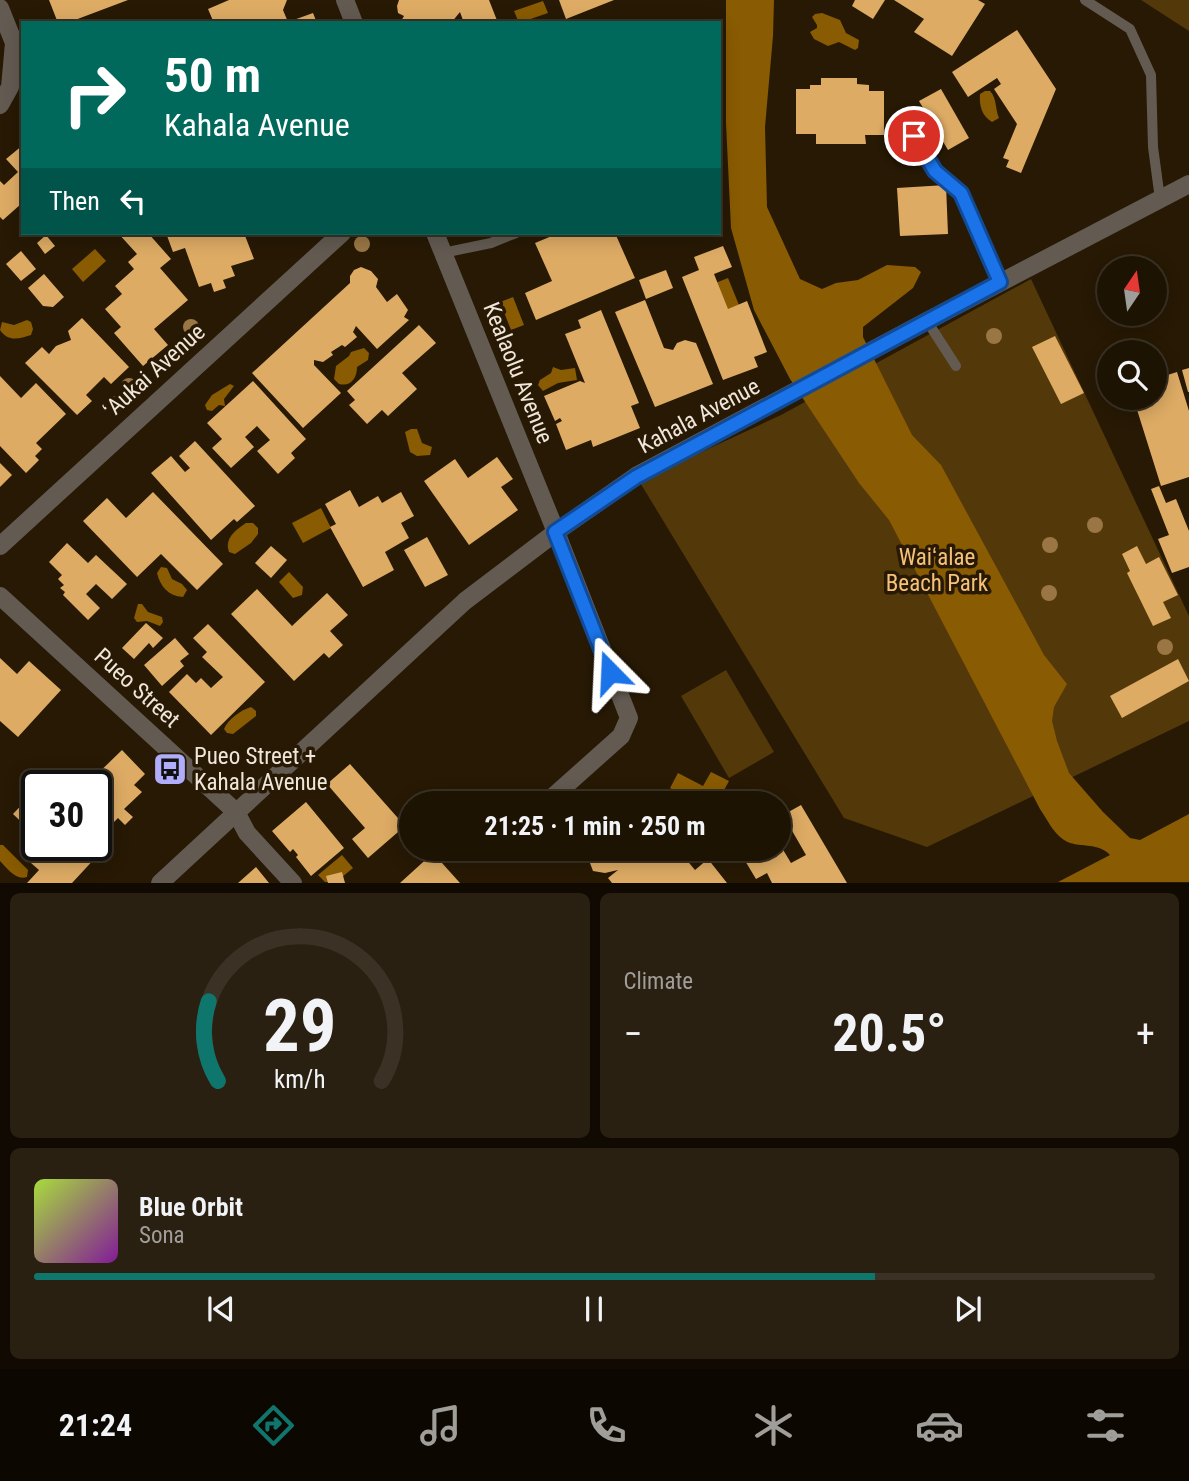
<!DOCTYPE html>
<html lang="en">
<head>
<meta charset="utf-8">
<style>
	body { margin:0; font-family:"Roboto Condensed",sans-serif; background:#2a2012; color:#f1f3f6; height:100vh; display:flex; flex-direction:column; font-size:26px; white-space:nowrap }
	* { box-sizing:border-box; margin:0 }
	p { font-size:23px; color:#a09e9a }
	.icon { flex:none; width:38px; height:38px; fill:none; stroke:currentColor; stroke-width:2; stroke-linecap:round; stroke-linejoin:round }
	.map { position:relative; height:883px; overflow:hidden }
	.panel { display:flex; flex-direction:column; gap:10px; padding:10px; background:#100a02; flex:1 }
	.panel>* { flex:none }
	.top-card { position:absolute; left:21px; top:21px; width:700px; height:214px; border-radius:0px; box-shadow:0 4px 18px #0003,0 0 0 2px #3b3225; background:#00695c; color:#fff; overflow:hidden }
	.needle { width:46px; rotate:13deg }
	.fabs { position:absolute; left:1097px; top:256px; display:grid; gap:14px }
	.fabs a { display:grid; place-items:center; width:70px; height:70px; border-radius:50%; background:#1d1303; box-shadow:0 4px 18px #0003,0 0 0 2px #3b3225; font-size:35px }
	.speed { position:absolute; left:21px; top:770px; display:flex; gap:14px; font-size:35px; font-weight:700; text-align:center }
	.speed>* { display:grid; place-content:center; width:91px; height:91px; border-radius:50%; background:#1d1303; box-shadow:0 4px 18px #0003,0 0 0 2px #3b3225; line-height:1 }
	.speed .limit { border:4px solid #111; border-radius:10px; background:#fff; color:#111 }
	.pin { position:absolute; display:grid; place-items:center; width:60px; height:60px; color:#fff; margin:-30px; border:4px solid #fff; border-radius:50%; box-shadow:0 2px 7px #0007 }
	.me { position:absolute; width:77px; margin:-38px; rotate:339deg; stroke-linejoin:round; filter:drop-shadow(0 0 5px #0008) }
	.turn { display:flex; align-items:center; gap:24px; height:147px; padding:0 28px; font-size:32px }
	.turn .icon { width:91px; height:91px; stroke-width:2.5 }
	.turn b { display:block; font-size:49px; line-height:60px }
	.then { display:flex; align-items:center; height:66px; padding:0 28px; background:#0003; gap:14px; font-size:26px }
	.big { font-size:52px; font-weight:700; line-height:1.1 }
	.panel .tile { flex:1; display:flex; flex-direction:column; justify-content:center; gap:10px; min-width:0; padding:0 24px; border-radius:10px; background:#2a2012 }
	.panel .dial { align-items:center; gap:0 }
	.dial svg { height:182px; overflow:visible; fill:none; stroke:#3b3225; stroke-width:7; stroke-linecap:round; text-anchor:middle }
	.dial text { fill:#f1f3f6; stroke:none }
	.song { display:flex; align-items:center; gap:21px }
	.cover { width:84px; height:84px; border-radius:10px; background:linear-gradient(135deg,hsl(80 70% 55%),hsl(290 70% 35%)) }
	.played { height:7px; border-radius:4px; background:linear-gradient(90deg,#0f766e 75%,#3b3225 75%) }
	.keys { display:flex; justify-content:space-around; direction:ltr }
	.heat { display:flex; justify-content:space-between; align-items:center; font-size:38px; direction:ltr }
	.panel .tiles { flex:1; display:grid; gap:10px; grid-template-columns:1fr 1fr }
	.tile:last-child { grid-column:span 2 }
	.trip { position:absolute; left:399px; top:791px; width:392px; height:70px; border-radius:35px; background:#1d1303; box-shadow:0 4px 18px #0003,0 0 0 2px #3b3225; font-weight:700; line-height:70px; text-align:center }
	.dock { display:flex; height:112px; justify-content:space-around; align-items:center; background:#0c0801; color:#a09e9a }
	.dock .icon { width:49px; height:49px }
	.dock .current { color:#0f766e }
	.dock b { font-size:32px; color:#f1f3f6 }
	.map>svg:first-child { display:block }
	.green { fill:#533809 }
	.water { fill:#895b02 }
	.building { fill:#ddab64 }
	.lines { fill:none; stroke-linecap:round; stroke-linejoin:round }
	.service { stroke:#635b52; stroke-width:10 }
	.minor { stroke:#635b52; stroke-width:18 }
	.tertiary { stroke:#635b52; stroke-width:18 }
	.tree { fill:#997644 }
	.route-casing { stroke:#114b97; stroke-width:18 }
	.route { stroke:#1a73e8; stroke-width:12 }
	.labels { text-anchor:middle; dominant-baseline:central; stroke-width:7; stroke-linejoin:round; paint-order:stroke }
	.street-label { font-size:23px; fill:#f0e6d9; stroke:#271904 }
	.park-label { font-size:23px; fill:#f6c279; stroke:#271904 }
	.poi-label { font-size:23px; fill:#f0e6d9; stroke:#271904; text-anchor:start }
</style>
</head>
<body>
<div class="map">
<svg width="1189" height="883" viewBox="0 0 1189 883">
	<rect width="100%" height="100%" fill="#271904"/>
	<!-- green -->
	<g class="green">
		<path d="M1141,0h48v31z"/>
		<path d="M1031,279l158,337v105l-262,126 -83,-29 -205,-337 142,-66z"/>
		<path d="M726,670l48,82 -45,26 -48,-82z"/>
	</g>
	<!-- water -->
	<g class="water">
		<path d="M726,0h48l-1,36 -8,91 2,80 33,72 22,10 14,-6 22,-3 29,-15 28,2 6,5 -8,16 -50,39v10l49,98 29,30 103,190 23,29 -13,23 -2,14 5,20 12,32 34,39 27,26 10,2 49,-26v68h-131l52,-27c-13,-14 -32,-6 -46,-15 -11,-7 -17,-21 -24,-31l-151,-289 -30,-37 -69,-104 -36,-69 -23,-82 -5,-105z"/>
		<path d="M543,1l5,12 -29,10 -5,-12z"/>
		<path d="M822,13l18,7 6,13 13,7 -1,8 -3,2 -16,-8 -11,4 -14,-7 -4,-7 7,-4v-3l-5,-8 3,-3z"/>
		<path d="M985,91h5c7,7 5,18 9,27l-7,4c-10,-6 -13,-16 -12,-28z"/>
		<path d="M95,249l11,12 -23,21 -11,-13z"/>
		<path d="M728,278l11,27 -14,6 -12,-27z"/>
		<path d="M513,297l11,28 -13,5 -11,-28z"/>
		<path d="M27,320l4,2 2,7 -2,6c-12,4 -23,7 -31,-5l2,-8 12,3z"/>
		<path d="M364,348l5,5 -1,7 -11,7c0,11 -6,20 -18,17l-5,-5 2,-13 13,-10 2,-4z"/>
		<path d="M553,367l8,3 14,-2 2,12 -19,3 -15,8 -5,-6 2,-5 11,-7z"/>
		<path d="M230,384l4,2 -10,13 1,7 -6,-1 -7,6 -5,-1 -2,-5 7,-10z"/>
		<path d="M411,429h6l5,14 10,4 -2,8 -13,1 -7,-4 -5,-20z"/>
		<path d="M321,508l10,20 -28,15 -11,-20z"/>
		<path d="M246,523h7l5,5v6l-7,9 -16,11 -6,-2c-5,-13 6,-22 17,-29z"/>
		<path d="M161,567l6,1 5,11 10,5 5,6 -4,7c-15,-1 -23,-11 -26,-24z"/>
		<path d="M289,572l14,15 -1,8 -9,3 -14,-16z"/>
		<path d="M138,604h4l6,8 14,5 1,5 -3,4 -13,-5 -10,1 -3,-4z"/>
		<path d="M251,707l5,4v5l-23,18 -6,-1 -3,-4c4,-10 17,-19 27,-22z"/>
		<path d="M711,772l18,9 -12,22h-18l-29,-15 8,-15 25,13z"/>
		<path d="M0,845h3l25,25 -1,7c-11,4 -20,-9 -27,-16z"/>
		<path d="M342,855l11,13 -17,14h-11l-7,-7z"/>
	</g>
	<!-- building -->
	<g class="building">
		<path d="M49,0h79l-61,23h-9z"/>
		<path d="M229,0h58l-4,10 5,12 25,-9 4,10h-103l-6,-14z"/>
		<path d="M399,0h90l9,23h-34l-4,-11 -9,11h-51l4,-7 -6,-3 -1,-7z"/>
		<path d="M559,0h55l-48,19z"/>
		<path d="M855,0h30l-12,19 -21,-13z"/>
		<path d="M894,0h84l7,4 -33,52 -38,-24 10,-13z"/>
		<path d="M1017,30l39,59 -35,84 -15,-6 3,-7 -6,-2 14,-34 -23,-35 7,-5 -4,-6 -29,19 -16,-25z"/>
		<path d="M821,78h36v6l12,1v6h15v44h-19l1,9h-50v-10h-20v-45h14v-4h11z"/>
		<path d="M941,89l28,49 -21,12 -29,-49z"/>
		<path d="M23,145v60l-2,-1 -18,16 -3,-3v-36l4,4 14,-13 -12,-13z"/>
		<path d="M946,185l2,49 -48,2 -3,-48z"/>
		<path d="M118,233h30l23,26 -11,9 28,32 -34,29 14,16 -25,21 -29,-33 7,-6 -16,-18 17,-15 -7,-8 19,-17 -6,-7 9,-8z"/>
		<path d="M166,233h64v2l14,-2 10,26 -23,7 4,10 -12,4 3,8 -12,4 -3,-9 -12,4 -14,-39 -12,4z"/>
		<path d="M559,233h56l20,45 -99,42 -11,-27 27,-12 -17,-38z"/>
		<path d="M46,235l9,11 -10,8 -8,-11z"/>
		<path d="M723,246l9,21 -18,7 14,35 19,-8 20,51 -13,5 4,10 -35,13 -41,-103 17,-7 -5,-13z"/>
		<path d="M21,251l15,18 -15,12 -15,-17z"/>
		<path d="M361,267l10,4 7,8 -2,8 11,15 10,-8 11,16 -4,7 5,3 -32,29 -21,-23 -3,6 4,5 -12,10 -3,-2 -11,7 2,3 -10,7 -9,-2v5l27,28 -38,35 -51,-55 98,-90v-7l4,-6z"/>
		<path d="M666,270l7,18 -27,11 -7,-19z"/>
		<path d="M44,274l20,23 -11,10 -10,-1 -15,-18z"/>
		<path d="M645,300l19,48 9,2 4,-7 8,-3 11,3 17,41 -58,23 -40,-95z"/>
		<path d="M601,310l38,93 -8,3 9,22 -47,19 -2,-7 -25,10 -10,-26 6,-3 -2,-3 -5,3 -11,-25 36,-15 5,2 -20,-49 16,-6 -3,-8z"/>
		<path d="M82,318l47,49 -18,17 -7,-7 -18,18 6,6 -15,14 -52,-52 17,-16 7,7 7,-8 15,-6 -3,-9z"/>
		<path d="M419,325l17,18 -34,30 15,16 -29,27 -6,-6 -15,14 -18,-19 6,-5 -8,-9z"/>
		<path d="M1055,336l29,57 -23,11 -29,-57z"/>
		<path d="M1189,368v24h-1l-6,-22z"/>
		<path d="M1177,372l12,39v66l-28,9 -28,-89h22v-18z"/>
		<path d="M0,376l21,22 15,-15 30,31 -30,29 6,6 -7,7 4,4 -13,13 -26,-27z"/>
		<path d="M253,381l53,58 -15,14 4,5 -17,16 -21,-23 13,-11 -13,-14 -12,11 9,10 -23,21 -19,-20 10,-9 -15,-16z"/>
		<path d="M195,441l60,65 -18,16 -3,-3 -23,21 -60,-67 20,-17 14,16 5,-4 -11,-12z"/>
		<path d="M497,457l16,22 -12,8 17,23 -49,35 -45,-64 31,-22 13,19z"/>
		<path d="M0,463l12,12 -12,12z"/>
		<path d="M1159,486l7,17 10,-4 13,32v36l-17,6 -14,-34 11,-4 -18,-46z"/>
		<path d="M350,490l9,17 19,-11 4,7 19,-11 13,24 -13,7 8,15 -24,14 9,18 -31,17 -33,-60 6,-3 -11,-20z"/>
		<path d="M153,492l70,72 -26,26 -36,-36 -24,23 -54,-56 24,-23 19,20z"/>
		<path d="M427,537l21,38 -23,12 -21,-37z"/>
		<path d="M67,543l21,20 8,-8 31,29 -15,15 -16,-15 -10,10 14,14 -12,12 -25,-25 2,-3 -5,-4 4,-3 -6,-6 4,-4 -13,-13z"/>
		<path d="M271,546l16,14 -16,18 -16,-15z"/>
		<path d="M1137,546l9,18 13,-7 19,38 -15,7 8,16 -18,8 -26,-53 3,-2 -8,-17z"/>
		<path d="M257,589l35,37 35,-33 21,22 -18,16 13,14 -14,13 -5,-5 -30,28 -63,-67z"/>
		<path d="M146,623l17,15 -10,10 -4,-5 -15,16 -12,-11z"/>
		<path d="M208,624l57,58 -54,53 -42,-43 18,-18 9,9 5,-5 10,10 12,-11 -21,-20 5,-5 -14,-14z"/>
		<path d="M175,638l14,16 -9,7 4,5 -22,20 -18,-21z"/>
		<path d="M0,658l17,16 12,-13 32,29 -43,47 -18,-16z"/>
		<path d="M1178,659l11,22 -67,37 -12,-22z"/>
		<path d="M122,750l23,24 -11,11 8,7 -18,17 9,8 -8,8 -7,-7 -16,16 -6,-6v-42h-11z"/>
		<path d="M350,764l55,62 -37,32 -16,-19 13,-11 -38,-44z"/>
		<path d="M32,794l5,4v39l-24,-23z"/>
		<path d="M306,802l38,46 -33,28 -15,-19 2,-2 -5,-6 -3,3 -18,-21z"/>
		<path d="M801,805l46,78h-75l-5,-10 -11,6 -18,-30h41v-6l12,20 15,-8 -23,-40z"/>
		<path d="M49,845h38l11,10 -26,28h-45l12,-13 -8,-7z"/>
		<path d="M590,849h95l-5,3 15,18 13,-11 19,24h-115l-4,-5 10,-8 -13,3 -12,-2 -3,-8 4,-7 -4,3 -5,-6z"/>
		<path d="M433,853l27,30h-60z"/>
		<path d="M256,867l13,16h-31z"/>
		<path d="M342,872l3,11h-17l-2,-7z"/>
	</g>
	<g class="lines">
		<!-- service -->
		<g class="service">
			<path d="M1085,0l45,29 21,46 2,72 7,52"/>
			<path d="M903,118l32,53 26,22 39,89"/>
			<path d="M443,253l48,-10 25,-10"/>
			<path d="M927,321l29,45"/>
		</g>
		<!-- minor -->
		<g class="minor">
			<path d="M0,8l14,35 -4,44 -10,18"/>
			<path d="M0,546l342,-313"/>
			<path d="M0,596l236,216 11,21 46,50"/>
			<path d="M546,803l75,-67 8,-18 -73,-186 80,-56 291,-155 262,-137"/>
		</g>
		<!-- tertiary -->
		<g class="tertiary">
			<path d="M345,0l9,23"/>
			<path d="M160,883l305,-282 91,-69 -121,-299"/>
		</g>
	</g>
	<!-- trees -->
	<g class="tree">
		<circle cx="362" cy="244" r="8"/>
		<circle cx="191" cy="327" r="8"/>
		<circle cx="994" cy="336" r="8"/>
		<circle cx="129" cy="386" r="8"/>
		<circle cx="116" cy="404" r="8"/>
		<circle cx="1095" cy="525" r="8"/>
		<circle cx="1050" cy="545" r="8"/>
		<circle cx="1049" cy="593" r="8"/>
		<circle cx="1165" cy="647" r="8"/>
	</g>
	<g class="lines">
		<!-- route casing -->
		<g class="route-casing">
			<path id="route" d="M610,672l-55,-140 81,-55 364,-195 -39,-89 -26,-22 -21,-35"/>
		</g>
		<!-- route -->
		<use href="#route" class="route"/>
	</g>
	<!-- icons -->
	<defs>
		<g id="bus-square" transform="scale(1.75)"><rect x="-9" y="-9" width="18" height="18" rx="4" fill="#b0aefa" stroke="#271904"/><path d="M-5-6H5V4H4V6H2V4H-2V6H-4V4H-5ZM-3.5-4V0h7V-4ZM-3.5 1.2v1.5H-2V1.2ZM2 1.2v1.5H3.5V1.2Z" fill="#111"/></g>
	</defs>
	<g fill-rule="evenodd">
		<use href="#bus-square" x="170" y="769"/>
	</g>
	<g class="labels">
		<!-- street labels -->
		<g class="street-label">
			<text transform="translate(154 371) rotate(-42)">ʻAukai Avenue</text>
			<text transform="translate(518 373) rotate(68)">Kealaolu Avenue</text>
			<text transform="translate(699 416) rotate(-28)">Kahala Avenue</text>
			<text transform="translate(137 688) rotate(42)">Pueo Street</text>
		</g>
		<!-- park labels -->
		<g class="park-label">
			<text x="937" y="557">Waiʻalae<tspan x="937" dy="26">Beach Park</tspan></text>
		</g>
		<!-- poi labels -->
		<g class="poi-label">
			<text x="194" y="756">Pueo Street +<tspan x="194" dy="26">Kahala Avenue</tspan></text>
		</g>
	</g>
</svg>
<div class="fabs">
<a><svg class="needle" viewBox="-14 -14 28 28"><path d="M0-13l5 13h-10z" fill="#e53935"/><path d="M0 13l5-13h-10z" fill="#a09e9a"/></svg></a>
<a><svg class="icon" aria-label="search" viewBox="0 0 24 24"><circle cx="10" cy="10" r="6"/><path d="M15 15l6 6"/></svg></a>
</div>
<div class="speed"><div class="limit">30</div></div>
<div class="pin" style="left:914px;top:136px;background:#d93025"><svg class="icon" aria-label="arrive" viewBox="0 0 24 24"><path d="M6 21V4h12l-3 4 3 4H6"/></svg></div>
<svg class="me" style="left:610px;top:672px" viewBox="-20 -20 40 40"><path d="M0-17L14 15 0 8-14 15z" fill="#1a73e8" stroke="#fff" stroke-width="4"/></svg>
<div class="trip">21:25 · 1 min · 250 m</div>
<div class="top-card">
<div class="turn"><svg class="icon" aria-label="right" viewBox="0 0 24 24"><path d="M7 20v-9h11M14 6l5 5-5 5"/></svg><div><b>50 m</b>Kahala Avenue</div></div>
<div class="then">Then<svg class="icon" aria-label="left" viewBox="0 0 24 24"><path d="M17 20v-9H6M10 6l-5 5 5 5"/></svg></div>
</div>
</div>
<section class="panel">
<div class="tiles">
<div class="tile dial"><svg viewBox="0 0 100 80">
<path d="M14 69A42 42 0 1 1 86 69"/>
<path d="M14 69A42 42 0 0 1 10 34" stroke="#0f766e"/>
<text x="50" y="56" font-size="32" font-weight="700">29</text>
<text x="50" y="72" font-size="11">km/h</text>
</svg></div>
<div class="tile"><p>Climate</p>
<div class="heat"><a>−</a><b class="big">20.5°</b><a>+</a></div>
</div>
<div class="tile">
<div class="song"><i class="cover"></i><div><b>Blue Orbit</b><p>Sona</p></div></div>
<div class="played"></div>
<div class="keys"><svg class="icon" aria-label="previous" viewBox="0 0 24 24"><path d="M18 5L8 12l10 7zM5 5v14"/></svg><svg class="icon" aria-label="pause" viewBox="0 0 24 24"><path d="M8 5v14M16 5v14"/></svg><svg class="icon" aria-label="next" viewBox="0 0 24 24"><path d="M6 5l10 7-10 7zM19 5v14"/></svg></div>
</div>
</div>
</section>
<nav class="dock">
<b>21:24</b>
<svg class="icon current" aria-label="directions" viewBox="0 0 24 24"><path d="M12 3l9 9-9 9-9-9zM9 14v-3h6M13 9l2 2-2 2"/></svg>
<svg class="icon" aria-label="music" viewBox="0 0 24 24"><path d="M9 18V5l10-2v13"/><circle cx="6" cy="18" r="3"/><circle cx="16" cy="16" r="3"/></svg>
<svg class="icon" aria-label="phone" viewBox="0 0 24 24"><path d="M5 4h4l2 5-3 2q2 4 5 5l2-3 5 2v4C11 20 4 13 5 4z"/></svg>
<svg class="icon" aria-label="climate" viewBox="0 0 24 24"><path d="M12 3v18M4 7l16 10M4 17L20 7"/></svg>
<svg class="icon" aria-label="car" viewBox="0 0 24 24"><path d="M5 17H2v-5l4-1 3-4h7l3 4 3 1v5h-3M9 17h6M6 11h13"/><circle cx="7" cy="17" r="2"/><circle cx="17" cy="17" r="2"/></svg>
<svg class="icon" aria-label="filters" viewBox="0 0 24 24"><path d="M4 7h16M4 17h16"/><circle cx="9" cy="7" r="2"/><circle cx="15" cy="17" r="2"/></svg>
</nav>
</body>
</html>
